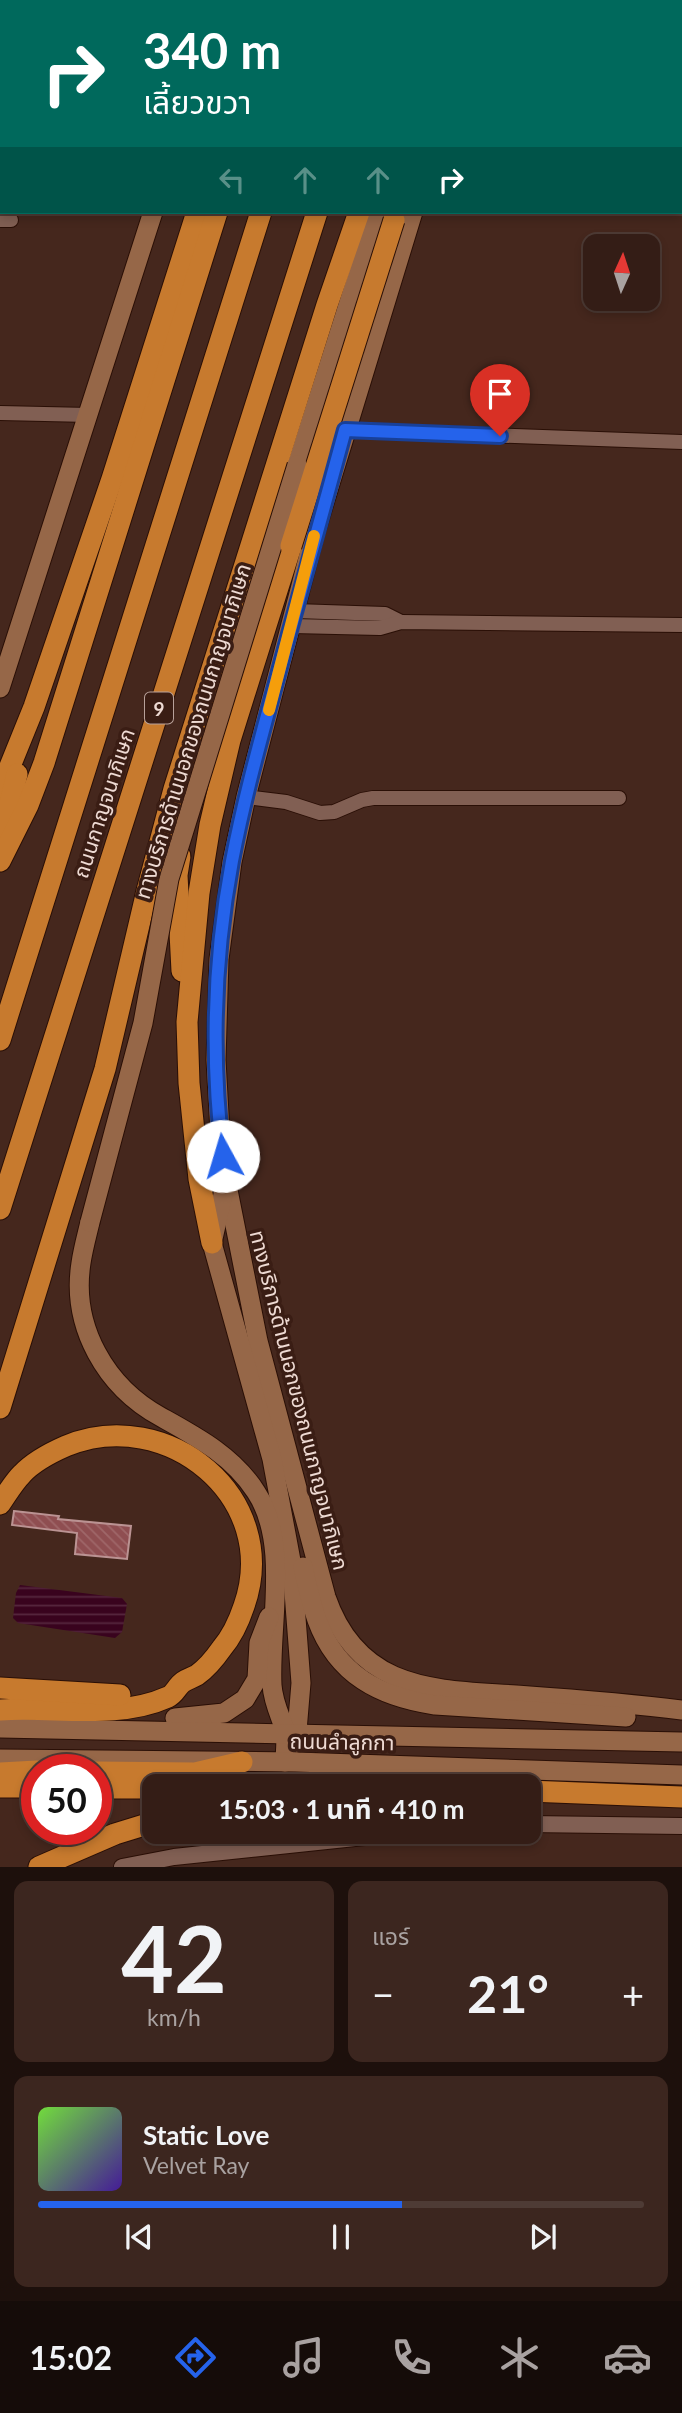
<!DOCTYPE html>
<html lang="th">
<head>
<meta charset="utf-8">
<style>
	body { margin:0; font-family:Lato,"Noto Sans Thai",sans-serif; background:#3c261f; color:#f1f3f6; height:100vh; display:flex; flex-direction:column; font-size:26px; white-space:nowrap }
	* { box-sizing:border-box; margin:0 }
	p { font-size:23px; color:#a9a2a1 }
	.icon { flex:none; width:38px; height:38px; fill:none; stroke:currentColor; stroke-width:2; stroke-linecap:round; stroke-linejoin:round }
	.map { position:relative; height:1867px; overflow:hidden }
	.details { display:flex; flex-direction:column; gap:14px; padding:14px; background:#1d100c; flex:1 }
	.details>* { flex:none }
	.top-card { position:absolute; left:0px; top:0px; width:682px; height:214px; box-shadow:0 4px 10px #0003,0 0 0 2px #4e3b35; background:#00695c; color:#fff; overflow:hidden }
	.needle { width:46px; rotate:3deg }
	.buttons { position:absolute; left:583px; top:234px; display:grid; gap:14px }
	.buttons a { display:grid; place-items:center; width:77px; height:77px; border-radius:14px; background:#341d16; box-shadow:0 4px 10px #0003,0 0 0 2px #4e3b35; font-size:35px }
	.speed { position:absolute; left:21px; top:1754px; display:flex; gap:14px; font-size:35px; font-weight:700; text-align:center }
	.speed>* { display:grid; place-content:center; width:91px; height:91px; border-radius:50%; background:#341d16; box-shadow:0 4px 10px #0003,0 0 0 2px #4e3b35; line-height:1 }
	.speed .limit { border:10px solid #d22; background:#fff; color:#111 }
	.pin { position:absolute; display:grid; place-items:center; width:60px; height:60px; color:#fff; margin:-72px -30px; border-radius:50% 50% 50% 0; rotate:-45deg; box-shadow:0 0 7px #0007 }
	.pin .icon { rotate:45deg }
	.me { position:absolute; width:77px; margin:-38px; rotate:354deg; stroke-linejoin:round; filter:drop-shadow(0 0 5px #0008) }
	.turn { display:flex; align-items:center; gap:24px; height:147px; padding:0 28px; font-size:32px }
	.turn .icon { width:91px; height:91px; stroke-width:2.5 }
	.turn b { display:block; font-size:49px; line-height:60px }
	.lanes { display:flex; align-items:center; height:66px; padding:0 28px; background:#0003; justify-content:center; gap:35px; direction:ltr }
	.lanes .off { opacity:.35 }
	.big { font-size:52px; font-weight:700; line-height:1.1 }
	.details .widget { flex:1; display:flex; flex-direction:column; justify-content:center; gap:10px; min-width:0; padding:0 24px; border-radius:14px; background:#3c261f }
	.details .dial { align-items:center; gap:0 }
	.dial b { font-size:91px; line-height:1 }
	.song { display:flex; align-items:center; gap:21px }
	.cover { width:84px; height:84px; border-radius:10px; background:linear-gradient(135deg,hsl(100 70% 55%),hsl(260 70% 35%)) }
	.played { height:7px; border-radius:4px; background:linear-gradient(90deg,#2563eb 60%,#4e3b35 60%) }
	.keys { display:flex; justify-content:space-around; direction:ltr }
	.heat { display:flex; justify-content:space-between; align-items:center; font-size:38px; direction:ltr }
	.details .tiles { flex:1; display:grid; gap:14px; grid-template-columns:1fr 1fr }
	.widget:last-child { grid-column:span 2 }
	.trip { position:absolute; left:142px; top:1774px; width:399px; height:70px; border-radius:14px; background:#341d16; box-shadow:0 4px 10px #0003,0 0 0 2px #4e3b35; font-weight:700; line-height:70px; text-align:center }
	.tabs { display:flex; height:112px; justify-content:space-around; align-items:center; background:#150c09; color:#a9a2a1 }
	.tabs .icon { width:49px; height:49px }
	.tabs .on { color:#2563eb }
	.tabs b { font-size:32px; color:#f1f3f6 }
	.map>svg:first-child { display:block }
	.water { fill:url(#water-rules) }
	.building { fill:url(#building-back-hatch); stroke:#bb9393; stroke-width:2 }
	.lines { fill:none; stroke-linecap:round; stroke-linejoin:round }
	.minor-casing { stroke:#2a0f06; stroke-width:16 }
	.tertiary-casing { stroke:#2a0f06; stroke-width:18 }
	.secondary-casing { stroke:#2a0f06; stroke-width:21 }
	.motorway-casing { stroke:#2a0f06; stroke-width:23 }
	.minor { stroke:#815f53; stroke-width:14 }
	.tertiary { stroke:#815f53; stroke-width:16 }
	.secondary { stroke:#966748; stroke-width:19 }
	.motorway { stroke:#c77a2e; stroke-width:21 }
	.secondary-bridge-casing { stroke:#2a0f06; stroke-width:21; stroke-linecap:butt }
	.motorway-bridge-casing { stroke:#2a0f06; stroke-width:23; stroke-linecap:butt }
	.secondary-bridge { stroke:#966748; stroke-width:19 }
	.motorway-bridge { stroke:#c77a2e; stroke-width:21 }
	.route-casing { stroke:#184099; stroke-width:18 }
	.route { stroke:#2563eb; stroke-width:12 }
	.slow { stroke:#f59e0b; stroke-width:12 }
	.labels { text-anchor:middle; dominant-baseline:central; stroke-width:7; stroke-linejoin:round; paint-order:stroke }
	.shield { fill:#3a1d14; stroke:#b8a19a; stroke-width:2 }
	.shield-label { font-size:19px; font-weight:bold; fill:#eedad3 }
	.street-label { font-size:21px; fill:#eedad3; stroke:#3a1d14 }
</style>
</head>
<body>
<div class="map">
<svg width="682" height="1867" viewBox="0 0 682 1867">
	<defs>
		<pattern id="water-rules" width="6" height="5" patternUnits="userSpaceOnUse" patternTransform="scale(1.75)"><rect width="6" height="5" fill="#39031e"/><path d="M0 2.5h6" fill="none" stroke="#56273e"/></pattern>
		<pattern id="building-back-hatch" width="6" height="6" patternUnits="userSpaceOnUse" patternTransform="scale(1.75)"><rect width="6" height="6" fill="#8f4e51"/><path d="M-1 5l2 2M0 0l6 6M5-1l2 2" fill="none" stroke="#9f6769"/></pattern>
	</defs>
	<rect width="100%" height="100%" fill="#45271d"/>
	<!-- water -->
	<path class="water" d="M20,1585l102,13 5,6 -5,28 -7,6 -97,-15 -5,-5 3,-25z"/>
	<!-- building -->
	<path class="building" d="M14,1511l45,5 -1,3 73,7 -4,33 -52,-5 2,-21 -65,-8z"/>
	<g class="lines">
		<!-- minor casing -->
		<g class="minor-casing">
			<g id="minor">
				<path d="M0,220h11"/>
				<path d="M0,413l89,2"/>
				<path d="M345,430l337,12"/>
				<path d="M295,611l90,3 16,8"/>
				<path d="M292,626l88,2 21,-6 281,3"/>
				<path d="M246,797l40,5 34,11 14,-1 28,-12 11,-2h246"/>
			</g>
		</g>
		<!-- tertiary casing -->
		<g class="tertiary-casing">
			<g id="tertiary">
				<path d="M528,1824l154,2"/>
				<path d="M122,1867l52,-10 238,-25"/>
			</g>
		</g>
		<!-- secondary casing -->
		<g class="secondary-casing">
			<g id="secondary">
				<path d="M226,2l1,-2"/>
				<path d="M462,2l1,-2"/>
				<path d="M413,212l-99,324 -68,261 -14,65 -13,97 -3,101 4,72 6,48 32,161 68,256c12,35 34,64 68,79 37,16 82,16 122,19 55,4 111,8 166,15"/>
				<path d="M297,465l81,-253"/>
				<path d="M0,688l153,-476"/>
				<path d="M224,1190l-12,53 60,216 20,107 9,117 -5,60"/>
				<path d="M90,1222c-3,13 -7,27 -9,41 -10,64 25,124 80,154 36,20 72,39 95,75 34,51 13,134 16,193 1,17 8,30 13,45 2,10 0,22 0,32"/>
				<path d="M303,1567c4,18 8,36 14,53 20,55 63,77 118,85l191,12"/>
				<path d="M175,1718l49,-5 21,-14 12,-20 2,-36 10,-26"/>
				<path d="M0,1728l682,14"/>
				<path d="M0,1759l296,3 386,13"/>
			</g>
		</g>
		<!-- motorway casing -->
		<g class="motorway-casing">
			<g id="motorway">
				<path d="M267,2l1,-2"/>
				<path d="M327,2l1,-2"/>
				<path d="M384,2l1,-2"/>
				<path d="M437,2v-2"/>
				<path d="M0,791l34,-84 78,-228 85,-267"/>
				<path d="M1,841l16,-67"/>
				<path d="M180,856l-3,19 5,96"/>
				<path d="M0,861l28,-56 16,-42 173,-551"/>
				<path d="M0,1040l261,-828"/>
				<path d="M0,1209l317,-997"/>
				<path d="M212,1243l-13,-64 -10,-96 -2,-61 12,-129 11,-68 20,-85 61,-194"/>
				<path d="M0,1408l105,-339 42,-178 27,-102 153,-484 32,-93"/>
				<path d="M0,1504c7,-10 13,-21 22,-30 12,-13 28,-21 44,-28 101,-42 216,52 178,160 -5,15 -11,29 -22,42 -7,10 -15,20 -25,27 -5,3 -10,4 -14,7 -6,4 -8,12 -15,15 -51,23 -114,9 -168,13"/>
				<path d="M0,1688l120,7"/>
				<path d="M96,1772l99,1 47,-11"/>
				<path d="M0,1773l37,-2"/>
				<path d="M0,1787h37"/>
				<path d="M250,1787l125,-3 54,3"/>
				<path d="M96,1788h58"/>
				<path d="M528,1791l154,6"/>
				<path d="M39,1867l76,-33 39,-12"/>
			</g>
		</g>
		<!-- minor -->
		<use href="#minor" class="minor"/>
		<!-- tertiary -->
		<use href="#tertiary" class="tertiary"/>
		<!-- secondary -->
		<use href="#secondary" class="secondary"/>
		<!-- motorway -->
		<use href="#motorway" class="motorway"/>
		<!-- secondary-bridge casing -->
		<g class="secondary-bridge-casing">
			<path id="secondary-bridge" d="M90,1222l53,-199 26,-144 128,-414"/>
		</g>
		<!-- motorway-bridge casing -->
		<g class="motorway-bridge-casing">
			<path id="motorway-bridge" d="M291,546l103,-326"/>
		</g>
		<!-- secondary-bridge -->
		<use href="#secondary-bridge" class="secondary-bridge"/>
		<!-- motorway-bridge -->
		<use href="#motorway-bridge" class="motorway-bridge"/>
	</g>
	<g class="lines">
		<!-- route casing -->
		<g class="route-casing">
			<path id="route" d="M223,1156c-12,-97 -9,-199 9,-295 14,-73 35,-144 54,-216 20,-72 39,-143 59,-215l155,6"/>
		</g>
		<!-- route -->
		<use href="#route" class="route"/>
		<!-- slow -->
		<path class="slow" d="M269,710l45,-174"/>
	</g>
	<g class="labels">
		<!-- shield labels -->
		<rect class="shield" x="145" y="692.5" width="28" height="31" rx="5"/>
		<g class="shield-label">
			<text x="159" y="708">9</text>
		</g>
		<!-- street labels -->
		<g class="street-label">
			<text transform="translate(192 731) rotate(-73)">ทางบริการด้านนอกของถนนกาญจนาภิเษก</text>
			<text transform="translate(103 803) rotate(-72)">ถนนกาญจนาภิเษก</text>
			<text transform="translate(300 1400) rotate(76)">ทางบริการด้านนอกของถนนกาญจนาภิเษก</text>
			<text transform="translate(342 1741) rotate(1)">ถนนลำลูกกา</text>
		</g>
	</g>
</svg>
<div class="buttons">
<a><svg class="needle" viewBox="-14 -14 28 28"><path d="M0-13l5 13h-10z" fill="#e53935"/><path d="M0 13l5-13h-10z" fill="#a9a2a1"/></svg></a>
</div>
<div class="speed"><div class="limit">50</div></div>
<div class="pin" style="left:500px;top:436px;background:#d93025"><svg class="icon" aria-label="arrive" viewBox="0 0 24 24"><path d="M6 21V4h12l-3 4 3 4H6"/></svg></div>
<svg class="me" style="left:223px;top:1156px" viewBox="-20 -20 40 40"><circle r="19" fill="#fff"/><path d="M0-13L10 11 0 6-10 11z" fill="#2563eb"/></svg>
<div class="trip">15:03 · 1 นาที · 410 m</div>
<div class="top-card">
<div class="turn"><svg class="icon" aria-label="right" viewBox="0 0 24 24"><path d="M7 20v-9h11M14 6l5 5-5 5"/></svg><div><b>340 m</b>เลี้ยวขวา</div></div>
<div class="lanes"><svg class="icon off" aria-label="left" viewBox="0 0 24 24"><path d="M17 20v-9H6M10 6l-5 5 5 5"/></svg><svg class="icon off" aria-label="ahead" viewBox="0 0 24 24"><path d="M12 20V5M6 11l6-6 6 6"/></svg><svg class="icon off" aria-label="ahead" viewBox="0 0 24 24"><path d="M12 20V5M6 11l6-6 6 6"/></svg><svg class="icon" aria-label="right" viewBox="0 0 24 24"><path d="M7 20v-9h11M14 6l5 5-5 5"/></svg></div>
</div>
</div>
<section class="details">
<div class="tiles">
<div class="widget dial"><b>42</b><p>km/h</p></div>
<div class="widget"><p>แอร์</p>
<div class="heat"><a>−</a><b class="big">21°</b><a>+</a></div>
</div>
<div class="widget">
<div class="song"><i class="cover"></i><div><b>Static Love</b><p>Velvet Ray</p></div></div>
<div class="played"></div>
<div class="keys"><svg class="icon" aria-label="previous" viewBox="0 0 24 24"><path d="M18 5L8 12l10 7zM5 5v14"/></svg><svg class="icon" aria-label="pause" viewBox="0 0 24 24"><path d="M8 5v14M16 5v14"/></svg><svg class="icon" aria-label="next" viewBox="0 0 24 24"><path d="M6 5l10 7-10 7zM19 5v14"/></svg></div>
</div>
</div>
</section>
<nav class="tabs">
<b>15:02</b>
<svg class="icon on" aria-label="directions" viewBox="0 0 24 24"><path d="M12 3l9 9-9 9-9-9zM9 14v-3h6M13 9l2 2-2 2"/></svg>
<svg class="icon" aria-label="music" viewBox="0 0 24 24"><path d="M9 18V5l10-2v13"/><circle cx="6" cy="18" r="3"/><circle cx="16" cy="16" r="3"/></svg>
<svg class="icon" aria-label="phone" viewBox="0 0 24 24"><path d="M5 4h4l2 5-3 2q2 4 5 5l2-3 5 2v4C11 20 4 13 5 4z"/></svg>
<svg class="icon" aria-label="climate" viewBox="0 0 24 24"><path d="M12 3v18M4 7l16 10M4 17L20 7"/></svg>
<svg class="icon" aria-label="car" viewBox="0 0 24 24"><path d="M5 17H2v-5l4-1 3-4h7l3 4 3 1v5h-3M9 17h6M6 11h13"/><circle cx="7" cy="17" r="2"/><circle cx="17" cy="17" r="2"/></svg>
</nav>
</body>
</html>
